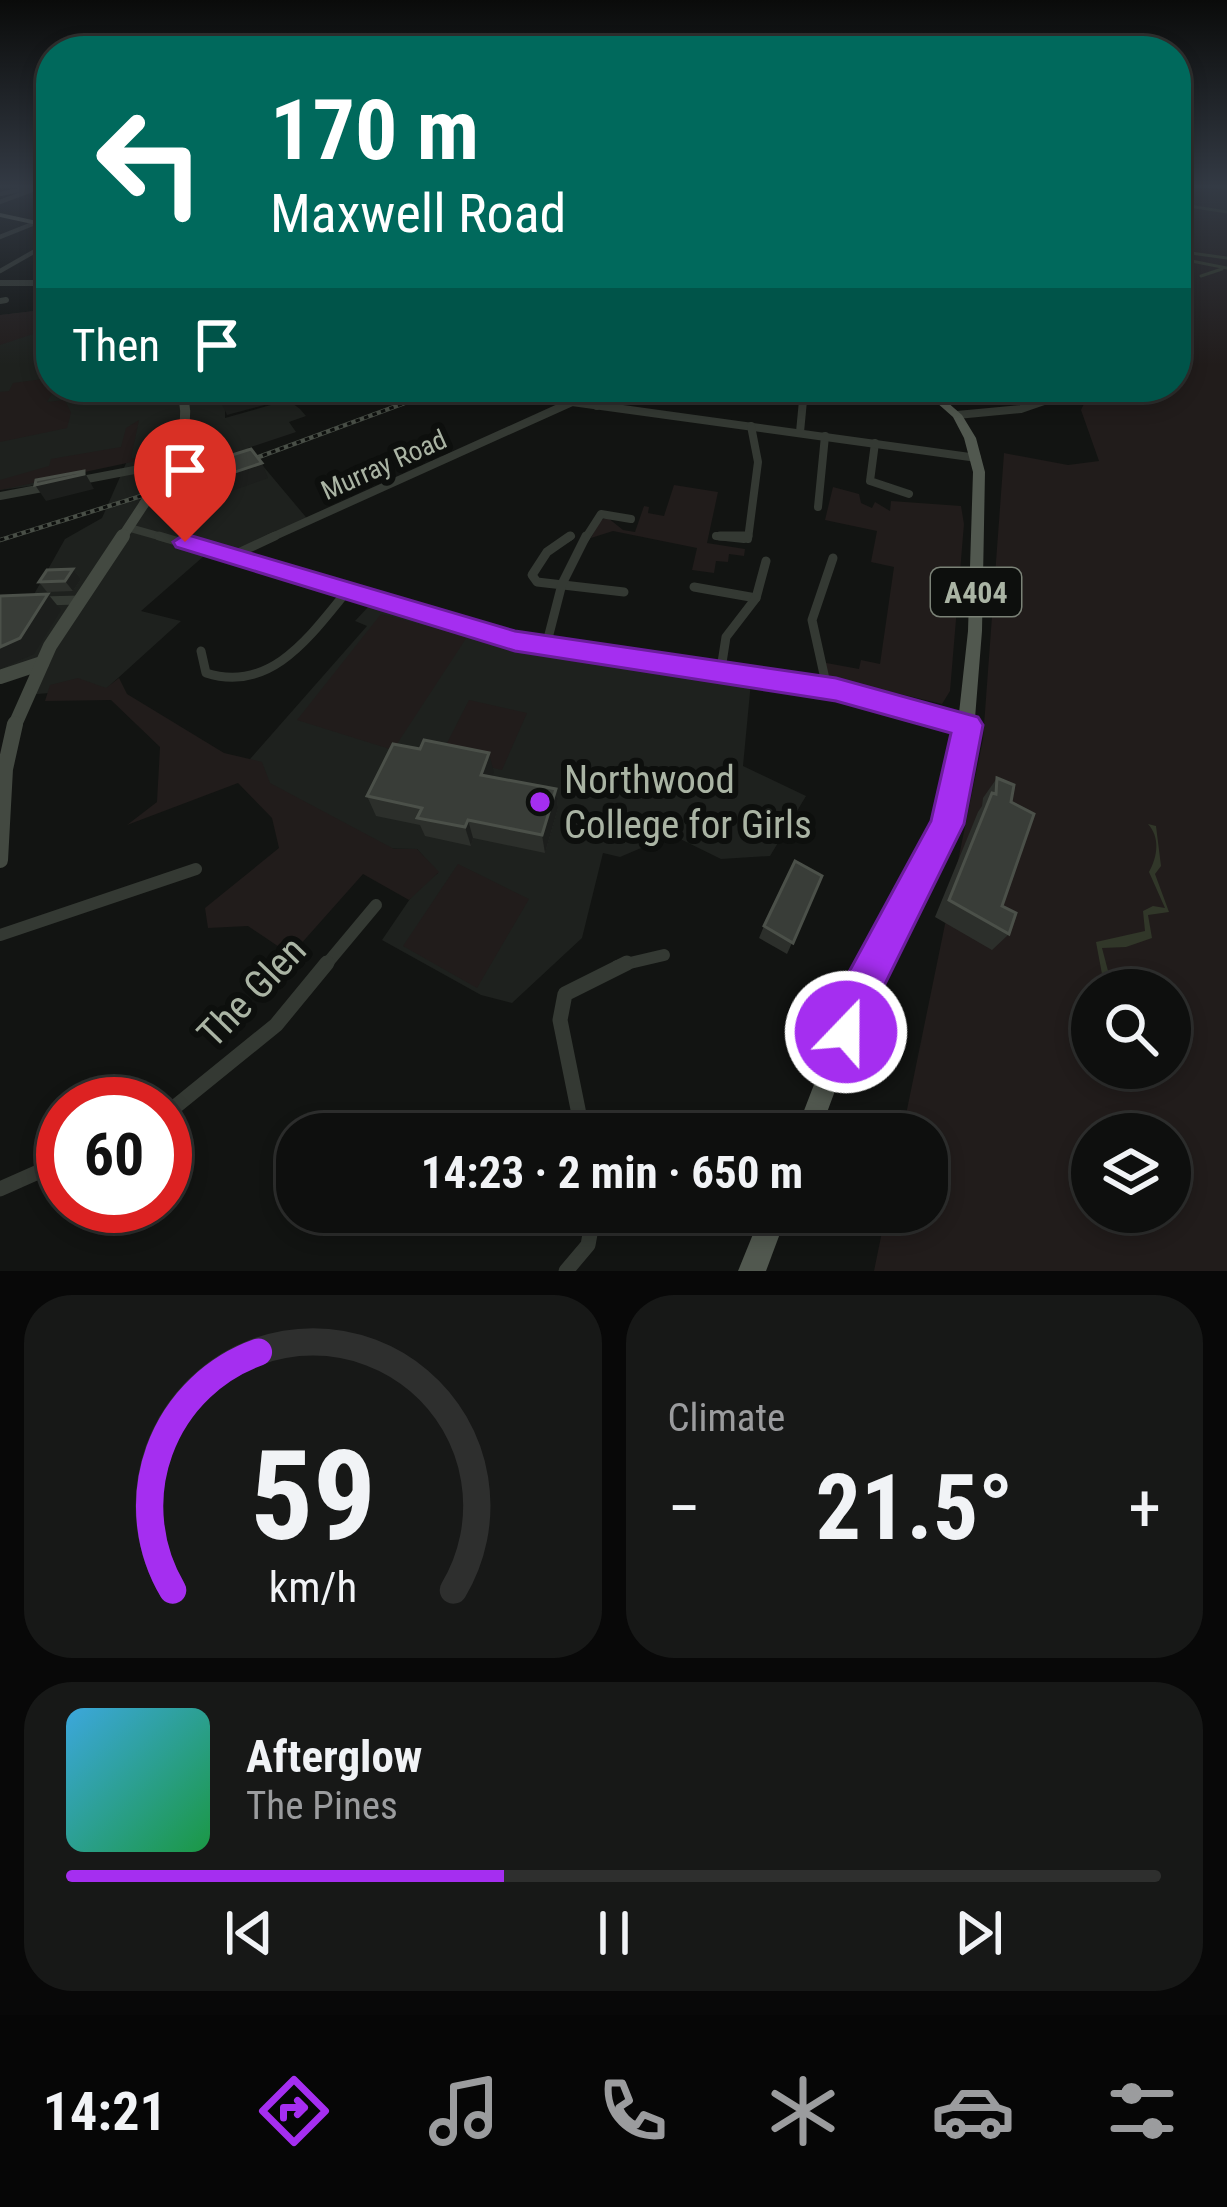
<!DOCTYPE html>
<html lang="en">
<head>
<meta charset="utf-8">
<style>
	body { margin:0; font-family:"Roboto Condensed",sans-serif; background:#171817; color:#f1f3f6; height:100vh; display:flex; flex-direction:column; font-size:45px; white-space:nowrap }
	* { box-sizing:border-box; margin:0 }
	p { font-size:39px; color:#9b9c9e }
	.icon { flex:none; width:66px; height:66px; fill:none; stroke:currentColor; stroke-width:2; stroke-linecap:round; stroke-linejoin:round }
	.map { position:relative; height:1271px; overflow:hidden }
	.panel { display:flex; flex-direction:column; gap:24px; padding:24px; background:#080808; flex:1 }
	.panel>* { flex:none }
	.top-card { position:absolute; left:36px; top:36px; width:1155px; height:366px; border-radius:48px; box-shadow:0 6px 18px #0003,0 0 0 3px #2e2f2e; background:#00695c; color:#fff; overflow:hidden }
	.controls { position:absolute; left:1071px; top:969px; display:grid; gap:24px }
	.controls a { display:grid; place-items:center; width:120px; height:120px; border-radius:50%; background:#0e0f0e; box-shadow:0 6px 18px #0003,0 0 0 3px #2e2f2e; font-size:60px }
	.speed { position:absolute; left:36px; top:1077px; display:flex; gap:24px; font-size:60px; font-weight:700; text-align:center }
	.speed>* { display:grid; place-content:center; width:156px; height:156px; border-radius:50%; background:#0e0f0e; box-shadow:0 6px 18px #0003,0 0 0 3px #2e2f2e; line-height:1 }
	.speed .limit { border:18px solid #d22; background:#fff; color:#111 }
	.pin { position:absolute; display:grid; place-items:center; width:102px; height:102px; color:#fff; margin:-123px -51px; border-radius:50% 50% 50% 0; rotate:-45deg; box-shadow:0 0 12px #0007 }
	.pin .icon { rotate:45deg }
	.me { position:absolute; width:132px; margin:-66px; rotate:22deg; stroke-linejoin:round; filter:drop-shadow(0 0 9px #0008) }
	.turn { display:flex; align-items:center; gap:42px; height:252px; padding:0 36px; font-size:54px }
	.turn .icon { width:156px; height:156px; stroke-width:2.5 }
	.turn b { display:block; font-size:84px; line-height:102px }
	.then { display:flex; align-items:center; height:114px; padding:0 36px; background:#0003; gap:24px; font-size:45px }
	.big { font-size:90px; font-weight:700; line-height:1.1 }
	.panel .tile { flex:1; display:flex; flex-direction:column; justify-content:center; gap:18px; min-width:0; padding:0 42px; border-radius:48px; background:#171817 }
	.panel .dial { align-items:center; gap:0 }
	.dial svg { height:312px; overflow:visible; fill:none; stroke:#2e2f2e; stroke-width:7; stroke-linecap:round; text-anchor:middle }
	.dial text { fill:#f1f3f6; stroke:none }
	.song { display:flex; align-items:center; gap:36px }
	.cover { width:144px; height:144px; border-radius:18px; background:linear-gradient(135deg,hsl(200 70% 55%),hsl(140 70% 35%)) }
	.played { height:12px; border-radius:6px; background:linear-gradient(90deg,#a52ef0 40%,#2e2f2e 40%) }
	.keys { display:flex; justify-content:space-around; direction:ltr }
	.heat { display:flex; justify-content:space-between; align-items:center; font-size:66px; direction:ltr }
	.panel .tiles { flex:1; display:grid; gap:24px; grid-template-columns:1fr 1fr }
	.tile:last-child { grid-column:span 2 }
	.trip { position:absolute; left:276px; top:1113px; width:672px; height:120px; border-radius:48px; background:#0e0f0e; box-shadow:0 6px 18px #0003,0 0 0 3px #2e2f2e; font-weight:700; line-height:120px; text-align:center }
	.tabs { display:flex; height:192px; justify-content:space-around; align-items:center; background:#060606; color:#9b9c9e }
	.tabs .icon { width:84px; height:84px }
	.tabs .active { color:#a52ef0 }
	.tabs b { font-size:54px; color:#f1f3f6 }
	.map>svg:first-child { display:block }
	.built { fill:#1e211e }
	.green { fill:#211c1b; fill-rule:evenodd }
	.water { fill:#313729 }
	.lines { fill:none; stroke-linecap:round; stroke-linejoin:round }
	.stream { stroke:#313729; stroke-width:3 }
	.street-far5 { stroke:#343933; stroke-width:4.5 }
	.street-far4 { stroke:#343933; stroke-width:6 }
	.street-far3 { stroke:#343933; stroke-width:8 }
	.street-far2 { stroke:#343933; stroke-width:9 }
	.street-far1 { stroke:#343933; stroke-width:12 }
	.street { stroke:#343933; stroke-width:15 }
	.secondary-far3 { stroke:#434941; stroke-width:8 }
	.secondary-far2 { stroke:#434941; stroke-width:10 }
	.secondary-far1 { stroke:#434941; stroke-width:14 }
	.secondary { stroke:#434941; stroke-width:16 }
	.primary { fill:#51584f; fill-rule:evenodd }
	.rail-casing { stroke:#484e46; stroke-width:4.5 }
	.rail { stroke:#0d0f0d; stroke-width:3; stroke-dasharray:4.5; stroke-linecap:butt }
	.secondary-bridge { stroke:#434941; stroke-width:10 }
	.wall { fill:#2c2f2b }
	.shaded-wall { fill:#1c1e1c }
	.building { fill:#393d38; stroke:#4b5049; stroke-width:3 }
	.route { fill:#a52ef0; stroke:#6b1e9c; stroke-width:3 }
	.poi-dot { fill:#a52ef0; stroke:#0d0f0d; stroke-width:4.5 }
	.labels { text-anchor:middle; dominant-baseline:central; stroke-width:12; stroke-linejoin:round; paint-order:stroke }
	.far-street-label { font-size:27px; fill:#aab4a4; stroke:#0d0f0d }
	.shield { fill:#0d0f0d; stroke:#7b8277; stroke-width:3 }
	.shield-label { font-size:30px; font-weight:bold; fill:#aab4a4 }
	.near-poi-label { font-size:39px; fill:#aab4a4; stroke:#0d0f0d; text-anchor:start }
	.near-street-label { font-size:39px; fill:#aab4a4; stroke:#0d0f0d }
</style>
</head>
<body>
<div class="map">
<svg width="1227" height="1271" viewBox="0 0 1227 1271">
	<rect width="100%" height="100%" fill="#121412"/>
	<!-- built -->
	<g class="built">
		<path d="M51,295v92h123l5,8 6,1 40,-9v31l63,-18 12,9 6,7 -17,6 7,10 -48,16 62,74 -76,33 -22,-6 -71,62 40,10 -74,67 -81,7 6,-34 -32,9v-58l33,-16 32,-57 37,-21 29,-66 -101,34 -30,4v-175l34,-4z"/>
		<path d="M369,606l129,38 253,38 -8,84 63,30 -36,60 -49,3 -53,-26 -1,4 -47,20 -17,-4 -21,85 -70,65 -31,-8 -99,-55 34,-50 22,-17 -21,-24 -65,-1 -108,-82 123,-140 -12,-5z"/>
	</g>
	<!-- green -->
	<g class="green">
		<path d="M1176,187h51v1084h-353l12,-59h41v-78h-25l81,-395 21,-286 64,12 31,-4 -18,-51 11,-23h84zM1092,990h78v78h-78zM1092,1134h78v78h-78z"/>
		<path d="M51,295v33l-51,17v-30l34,-4z"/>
		<path d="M51,378v9h5l-9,15 18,-2 6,13 -4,15 -67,14v-50l9,-1 4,-8z"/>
		<path d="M139,420l-8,38 15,1 -146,31v-10l49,-14 2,-7 70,-12 5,-19z"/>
		<path d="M674,485l44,7 -11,51 38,6 -1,7 -15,-2 -1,8 -12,-1 -2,12 -22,-3 5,-22 -84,-17 -22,7 9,-18 8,-2 15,12 12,2 9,-26 5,1 -1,6 16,3z"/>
		<path d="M833,487l26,7 2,9 11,5 3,-6 15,9 1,-10 70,5 3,18 -14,167 -8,13 -96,-23 -10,9 -9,-2 -6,-26 38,7 2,-9 19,4 14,-97 -23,-5 6,-31 -52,-11z"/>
		<path d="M381,614l86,23 -74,113 -96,-30z"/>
		<path d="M78,678l28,10 13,-10 8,16 97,59 38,9 8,21 124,66h23l22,23 -30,28 -46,-26 -72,81 -43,-29 -40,2 -3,-20 74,-60 -7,-30 -34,-35 -111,42 30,-23 3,-55 -49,-47 -66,1 5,-16z"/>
		<path d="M469,700l58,13 -25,57 -61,-15z"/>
		<path d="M458,864l71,35 -52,89 -74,-42z"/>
	</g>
	<!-- water -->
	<path class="water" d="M1148,824l8,2 5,40 -6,8 14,38 -21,3 4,23 -26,9 -24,1 10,38v4h-7l-9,-48 49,-11 -2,-20 10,-5 12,2 -16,-36c9,-16 11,-35 -1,-48z"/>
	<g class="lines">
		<!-- stream -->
		<g class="stream">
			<path d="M1215,187l12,1"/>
			<path d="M1176,204l51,8"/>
			<path d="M1176,251l51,7"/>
			<path d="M1176,258l51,10"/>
			<path d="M1201,276l21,-7"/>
		</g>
		<!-- street-far5 -->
		<g class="street-far5">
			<path d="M0,194l33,-7"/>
			<path d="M0,202l40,-15"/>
			<path d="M0,237l35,-14"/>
			<path d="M0,271l51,-29"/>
		</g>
		<!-- street-far4 -->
		<g class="street-far4">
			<path d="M0,283h39l12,-7"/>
			<path d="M0,301l6,-1"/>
			<path d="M594,387l1,6"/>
			<path d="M835,387l8,1"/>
			<path d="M943,387l9,6"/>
			<path d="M524,389l5,-2"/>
			<path d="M803,393l1,-6"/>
			<path d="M952,393l18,-6"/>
			<path d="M1070,393l11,-6"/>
		</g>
		<!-- street-far3 -->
		<g class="street-far3">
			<path d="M594,390l3,16"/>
			<path d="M952,393l9,-3"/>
			<path d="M936,396l16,-3 -5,-3"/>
			<path d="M957,415l64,-6 55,-19"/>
			<path d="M800,432l4,-42"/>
			<path d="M875,443l-5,38 39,13"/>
			<path d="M82,480l89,-17"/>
			<path d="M0,496l48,-9"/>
			<path d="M818,507l7,-71"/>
			<path d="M130,528l39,11"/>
			<path d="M716,536l28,3"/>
			<path d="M268,539l304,-137 405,56"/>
			<path d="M566,539l5,-3"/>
			<path d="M585,539l16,-25 30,5"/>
			<path d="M748,539l10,-77 -7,-36"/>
		</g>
		<!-- street-far2 -->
		<g class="street-far2">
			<path d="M159,536l356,105 321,49 132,35"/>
			<path d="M570,536l-23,16 -15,23 5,7 87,10"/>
			<path d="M720,536h28"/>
			<path d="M234,555l41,-19"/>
			<path d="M694,587l62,11"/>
			<path d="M41,601l39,-1"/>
			<path d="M546,646l16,-62 24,-48"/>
			<path d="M201,651l5,22c65,21 105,-38 142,-83"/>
			<path d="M721,669l5,-32 30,-39 10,-37"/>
			<path d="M827,688l-15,-68 21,-62"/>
		</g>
		<!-- street-far1 -->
		<g class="street-far1">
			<path d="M0,935l196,-66"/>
			<path d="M325,966l51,-61"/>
			<path d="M617,966l47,-11"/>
		</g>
		<!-- street -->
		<g class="street">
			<path d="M165,1115l111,-90 51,-62"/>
			<path d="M583,1134l-23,-114 5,-26 62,-31"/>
			<path d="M0,1189l63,-28"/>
			<path d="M566,1271l22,-26 6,-33"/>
		</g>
		<!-- secondary-far3 -->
		<path class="secondary-far3" d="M180,387l3,6"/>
		<!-- secondary-far2 -->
		<g class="secondary-far2">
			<path d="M165,473c15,-27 27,-53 16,-83"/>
			<path d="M121,539l23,-35"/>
		</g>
		<!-- secondary-far1 -->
		<g class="secondary-far1">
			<path d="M0,677l42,-14"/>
			<path d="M14,727l36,-81 73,-110"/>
		</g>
		<!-- secondary -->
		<path class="secondary" d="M0,860l5,-91 10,-45"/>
		<!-- primary -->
		<g class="primary">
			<path d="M0,213l51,11v4l-51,-11z"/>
			<path d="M919,387h11l32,28 14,23 9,34 -3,159 -11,137 -15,56 -84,167 -53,143h-24l60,-156 83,-156 15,-54 15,-137 5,-159 -9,-34 -11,-21z"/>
			<path d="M762,1212h26l-22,59h-28z"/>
		</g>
		<!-- rail casing -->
		<g class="rail-casing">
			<g id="rail">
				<path d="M229,468l219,-81"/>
				<path d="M0,540l183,-57"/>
			</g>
		</g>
		<!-- rail -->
		<use href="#rail" class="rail"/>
		<!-- secondary-bridge -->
		<path class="secondary-bridge" d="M144,504l21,-31"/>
	</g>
	<!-- wall -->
	<g class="wall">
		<path d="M66,387h60l-57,5z"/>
		<path d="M73,569l8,10 -8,12 -26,1 -8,-10z"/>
		<path d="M494,773l-2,4 64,12 2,19 -13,45 -72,-15 -2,8 -46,-10 -5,-11 -44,-9 -9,-20z"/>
		<path d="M997,778l5,128 7,28 -17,16 -57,-33 43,-105 4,-6 1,-8z"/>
		<path d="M822,876l-35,78 -28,-16 5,-12z"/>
	</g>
	<!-- shaded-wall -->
	<g class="shaded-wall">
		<path d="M197,387h26v11l-29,5 -7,-15z"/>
		<path d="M278,387h10l3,11 -64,17 -6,-13z"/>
		<path d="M262,463l6,15 -102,36 -9,-16z"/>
		<path d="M84,471l10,18 -48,12 -11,-16z"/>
		<path d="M73,569l8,10 -8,12 -8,-10z"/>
		<path d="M48,594l13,16 -27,44 -34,15v-22z"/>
		<path d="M489,753l5,20 -8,21 -5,-19z"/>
		<path d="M556,789l2,19 -13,45 -3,-18z"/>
		<path d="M468,820l5,18 -2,8 -6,-19z"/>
	</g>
	<!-- building -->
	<g class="building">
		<path d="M230,387h48l-57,15 1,-13z"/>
		<path d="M251,449l11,14 -105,35 -5,-11 7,-9z"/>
		<path d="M84,471v3l-49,11 1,-5z"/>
		<path d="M73,569l-8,12 -26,1 8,-12z"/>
		<path d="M48,594l-28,44 -20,9v-51z"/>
		<path d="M424,740l65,13 -8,22 75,14 -14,46 -74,-15 -3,7 -48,-9 5,-10 -55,-12 26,-52 27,5z"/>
		<path d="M997,778l17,7 -3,17 23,12 -32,92 14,7 -7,21 -60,-34 43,-107 4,1z"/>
		<path d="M795,861l27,15 -29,67 -29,-17z"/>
	</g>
	<!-- sky -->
	<linearGradient id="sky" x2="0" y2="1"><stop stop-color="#0a0b0a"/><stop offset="0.51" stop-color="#333a44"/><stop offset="1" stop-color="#333a44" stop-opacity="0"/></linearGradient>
	<rect width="1227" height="365" fill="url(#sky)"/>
	<!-- route -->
	<path class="route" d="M185,534l330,97 321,47 142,39 5,8 -19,99 -84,170 -19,52 -15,6 -15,-6 -6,-14 24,-60 82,-151 20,-88 -115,-32 -321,-50 -339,-104 -3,-5z"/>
	<!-- markers -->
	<circle class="poi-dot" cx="540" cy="802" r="12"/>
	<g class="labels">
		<!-- far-street labels -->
		<g class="far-street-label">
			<text transform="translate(384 465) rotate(-24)">Murray Road</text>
		</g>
		<!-- shield labels -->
		<rect class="shield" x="931" y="568" width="90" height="48" rx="9"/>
		<g class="shield-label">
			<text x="976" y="592">A404</text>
		</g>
		<!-- near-poi labels -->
		<g class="near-poi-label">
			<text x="564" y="780">Northwood<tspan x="564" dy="45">College for Girls</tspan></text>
		</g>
		<!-- near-street labels -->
		<g class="near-street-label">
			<text transform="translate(252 992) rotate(-46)">The Glen</text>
		</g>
	</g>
</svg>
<div class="controls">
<a><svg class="icon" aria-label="search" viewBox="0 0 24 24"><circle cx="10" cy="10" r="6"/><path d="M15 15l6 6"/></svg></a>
<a><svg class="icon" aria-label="layers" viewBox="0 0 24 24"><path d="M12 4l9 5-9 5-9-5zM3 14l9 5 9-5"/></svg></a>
</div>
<div class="speed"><div class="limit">60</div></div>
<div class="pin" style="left:185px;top:542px;background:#d93025"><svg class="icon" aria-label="arrive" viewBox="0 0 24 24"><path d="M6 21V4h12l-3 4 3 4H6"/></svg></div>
<svg class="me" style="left:846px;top:1032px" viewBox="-20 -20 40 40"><circle r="17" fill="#a52ef0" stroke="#fff" stroke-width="3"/><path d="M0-11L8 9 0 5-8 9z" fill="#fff"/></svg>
<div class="trip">14:23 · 2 min · 650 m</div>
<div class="top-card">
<div class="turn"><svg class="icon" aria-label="left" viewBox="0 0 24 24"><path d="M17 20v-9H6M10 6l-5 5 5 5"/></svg><div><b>170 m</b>Maxwell Road</div></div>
<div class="then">Then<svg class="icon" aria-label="arrive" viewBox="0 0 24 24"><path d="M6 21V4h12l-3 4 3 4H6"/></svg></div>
</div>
</div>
<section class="panel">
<div class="tiles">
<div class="tile dial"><svg viewBox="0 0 100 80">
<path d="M14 69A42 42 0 1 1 86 69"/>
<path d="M14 69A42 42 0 0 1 36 8" stroke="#a52ef0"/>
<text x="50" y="56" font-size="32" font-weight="700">59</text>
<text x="50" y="72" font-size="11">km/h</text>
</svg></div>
<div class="tile"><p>Climate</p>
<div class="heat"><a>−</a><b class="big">21.5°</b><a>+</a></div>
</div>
<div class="tile">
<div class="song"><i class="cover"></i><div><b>Afterglow</b><p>The Pines</p></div></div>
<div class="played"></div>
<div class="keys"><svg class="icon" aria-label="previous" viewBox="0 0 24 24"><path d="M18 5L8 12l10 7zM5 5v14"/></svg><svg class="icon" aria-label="pause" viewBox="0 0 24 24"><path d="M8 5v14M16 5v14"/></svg><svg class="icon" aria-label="next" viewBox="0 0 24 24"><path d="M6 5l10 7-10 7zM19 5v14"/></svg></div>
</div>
</div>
</section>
<nav class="tabs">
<b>14:21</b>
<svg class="icon active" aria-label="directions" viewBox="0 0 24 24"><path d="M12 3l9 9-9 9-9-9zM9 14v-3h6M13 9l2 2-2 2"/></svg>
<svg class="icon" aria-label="music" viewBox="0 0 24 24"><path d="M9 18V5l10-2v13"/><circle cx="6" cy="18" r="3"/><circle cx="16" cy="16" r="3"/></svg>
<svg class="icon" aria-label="phone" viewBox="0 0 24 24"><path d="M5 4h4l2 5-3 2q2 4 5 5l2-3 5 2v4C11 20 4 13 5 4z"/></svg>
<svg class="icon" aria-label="climate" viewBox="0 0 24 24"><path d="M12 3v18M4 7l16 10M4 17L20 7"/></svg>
<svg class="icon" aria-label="car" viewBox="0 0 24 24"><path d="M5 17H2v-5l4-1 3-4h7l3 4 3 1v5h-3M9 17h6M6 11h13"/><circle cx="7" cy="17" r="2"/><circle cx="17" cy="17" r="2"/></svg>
<svg class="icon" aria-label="filters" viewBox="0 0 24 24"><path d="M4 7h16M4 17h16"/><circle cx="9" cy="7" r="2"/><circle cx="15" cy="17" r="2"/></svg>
</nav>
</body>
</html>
